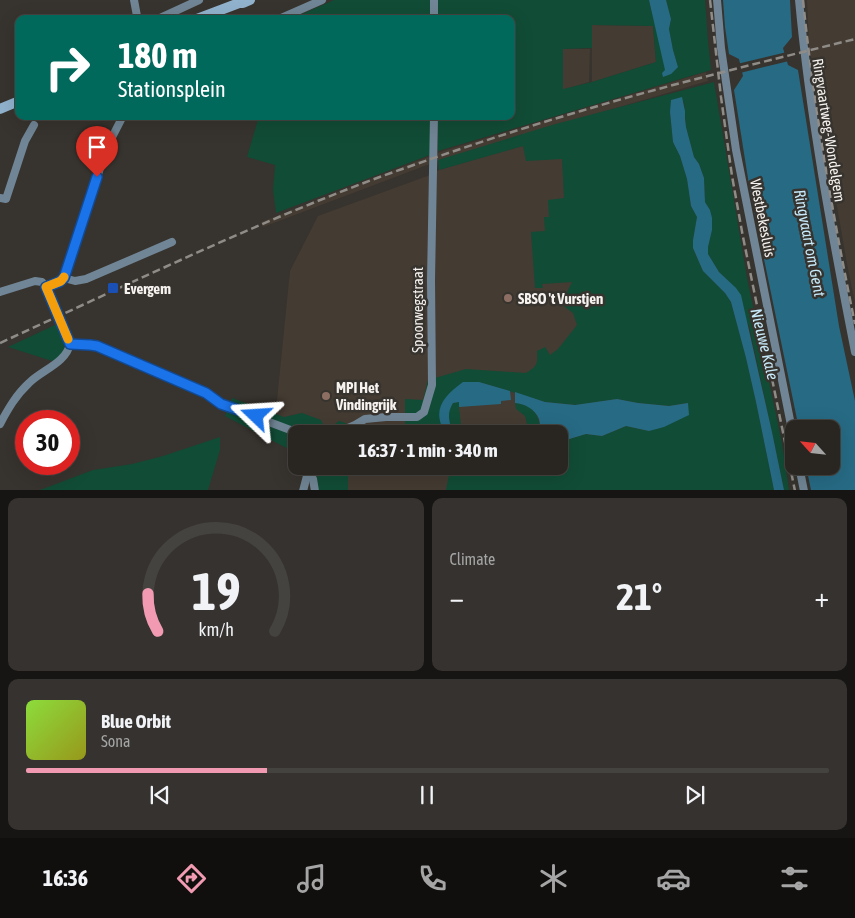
<!DOCTYPE html>
<html lang="en">
<head>
<meta charset="utf-8">
<style>
	body { margin:0; font-family:"Asap Condensed",sans-serif; background:#35322f; color:#f1f3f6; height:100vh; display:flex; flex-direction:column; font-size:19px; white-space:nowrap }
	* { box-sizing:border-box; margin:0 }
	p { font-size:16px; color:#a5a5a5 }
	.icon { flex:none; width:28px; height:28px; fill:none; stroke:currentColor; stroke-width:2; stroke-linecap:round; stroke-linejoin:round }
	.map { position:relative; height:490px; overflow:hidden }
	.drawer { display:flex; flex-direction:column; gap:8px; padding:8px; background:#171513; flex:1 }
	.drawer>* { flex:none }
	.top-card { position:absolute; left:15px; top:15px; width:500px; height:105px; border-radius:10px; box-shadow:0 5px 20px #0002,0 0 0 1px #454340; background:#00695c; color:#fff; overflow:hidden }
	.needle { width:32px; rotate:297deg }
	.controls { position:absolute; left:785px; top:420px; display:grid; gap:10px }
	.controls a { display:grid; place-items:center; width:55px; height:55px; border-radius:10px; background:#292622; box-shadow:0 5px 20px #0002,0 0 0 1px #454340; font-size:25px }
	.speed { position:absolute; left:15px; top:410px; display:flex; gap:10px; font-size:25px; font-weight:700; text-align:center }
	.speed>* { display:grid; place-content:center; width:65px; height:65px; border-radius:50%; background:#292622; box-shadow:0 5px 20px #0002,0 0 0 1px #454340; line-height:1 }
	.speed .limit { border:8px solid #d22; background:#fff; color:#111 }
	.pin { position:absolute; display:grid; place-items:center; width:42px; height:42px; color:#fff; margin:-51px -21px; border-radius:50% 50% 50% 0; rotate:-45deg; box-shadow:0 0 5px #0007 }
	.pin .icon { rotate:45deg }
	.me { position:absolute; width:55px; margin:-28px; rotate:290deg; stroke-linejoin:round; filter:drop-shadow(0 0 4px #0008) }
	.turn { display:flex; align-items:center; gap:18px; height:105px; padding:0 20px; font-size:22px }
	.turn .icon { width:65px; height:65px; stroke-width:2.5 }
	.turn b { display:block; font-size:35px; line-height:42px }
	.big { font-size:38px; font-weight:700; line-height:1.1 }
	.drawer .widget { flex:1; display:flex; flex-direction:column; justify-content:center; gap:8px; min-width:0; padding:0 18px; border-radius:10px; background:#35322f }
	.drawer .dial { align-items:center; gap:0 }
	.dial svg { height:130px; overflow:visible; fill:none; stroke:#454340; stroke-width:7; stroke-linecap:round; text-anchor:middle }
	.dial text { fill:#f1f3f6; stroke:none }
	.song { display:flex; align-items:center; gap:15px }
	.cover { width:60px; height:60px; border-radius:8px; background:linear-gradient(135deg,hsl(90 70% 55%),hsl(60 70% 35%)) }
	.played { height:5px; border-radius:2px; background:linear-gradient(90deg,#f19ab1 30%,#454340 30%) }
	.keys { display:flex; justify-content:space-around; direction:ltr }
	.heat { display:flex; justify-content:space-between; align-items:center; font-size:28px; direction:ltr }
	.drawer .tiles { flex:1; display:grid; gap:8px; grid-template-columns:1fr 1fr }
	.widget:last-child { grid-column:span 2 }
	.trip { position:absolute; left:288px; top:425px; width:280px; height:50px; border-radius:10px; background:#292622; box-shadow:0 5px 20px #0002,0 0 0 1px #454340; font-weight:700; line-height:50px; text-align:center }
	.tabs { display:flex; height:80px; justify-content:space-around; align-items:center; background:#100f0e; color:#a5a5a5 }
	.tabs .icon { width:35px; height:35px }
	.tabs .on { color:#f19ab1 }
	.tabs b { font-size:22px; color:#f1f3f6 }
	.map>svg:first-child { display:block }
	.built { fill:#443b32 }
	.green { fill:#114c36; fill-rule:evenodd }
	.water { fill:#276a84 }
	.pier { fill:#37332e }
	.lines { fill:none; stroke-linecap:round; stroke-linejoin:round }
	.minor { stroke:#708595; stroke-width:8 }
	.secondary { stroke:#91b2cd; stroke-width:10 }
	.rail { stroke:#8f8c88; stroke-width:2.5; stroke-dasharray:8 4; stroke-linecap:butt }
	.route-casing { stroke:#114b97; stroke-width:12 }
	.route { stroke:#1a73e8; stroke-width:9 }
	.slow { stroke:#f59e0b; stroke-width:9 }
	.transit-dot { fill:#1a4fb4; stroke:#37332e; stroke-width:2 }
	.education-dot { fill:#8d6e63; stroke:#37332e; stroke-width:2 }
	.labels { text-anchor:middle; dominant-baseline:central; stroke-width:5; stroke-linejoin:round; paint-order:stroke }
	.street-label { font-size:15px; fill:#f5f2ef; stroke:#37332e }
	.poi-label { font-size:15px; font-weight:bold; fill:#f5f2ef; stroke:#37332e; text-anchor:start }
	.water-label { font-size:16px; font-style:italic; fill:#c6eafa; stroke:#37332e }
</style>
</head>
<body>
<div class="map">
<svg width="855" height="491" viewBox="0 0 855 491">
	<rect width="100%" height="100%" fill="#37332e"/>
	<!-- built -->
	<g class="built">
		<path d="M807,0h48v303l-8,-39 -38,-219z"/>
		<path d="M592,25l61,1 3,36 -64,20z"/>
		<path d="M563,49h27l-1,33 -26,8z"/>
		<path d="M706,72l2,9 -265,78 -180,68 -2,-5 182,-71z"/>
		<path d="M665,105l28,135 81,250h-457l-5,-24h247v-32h-254l-30,-14 15,-149 28,-55 112,-41 9,-5z"/>
	</g>
	<!-- green -->
	<g class="green">
		<path d="M334,0h97v19h-140z"/>
		<path d="M437,0h212l5,21 24,46 -5,-17 -4,-21 2,-10 -5,-19h39l3,41 3,29 -273,81v-35h73v-97h-74zM592,25l61,1 3,36 -64,20 -29,7v-40l29,-1z"/>
		<path d="M714,82l33,196 35,165 7,47h-5l-12,-58 -23,-106 -22,-46 -8,-8 -11,-18v-7l4,-17 -2,-20 -5,-8 -1,-24 -5,-14 -5,-7 -8,-30 -2,-25 -14,10 3,30 7,14 7,23 4,27 6,11 -4,23v8l10,23 22,22 6,9 15,56 10,44 18,88h-328l3,-15 8,-1 5,-2 3,-6h94v-27l7,1 20,-6 16,2 24,-10 23,5 38,-28 -18,3 -31,-3 -21,-4 -41,6 -31,-3 -66,-20 -37,21 7,13v-6l4,-7 7,-2 -1,6 3,27h-50l-7,-8v-27l18,1 5,-20 38,-11 60,4c11,-7 12,-9 11,-22l8,-4 5,8 8,-6 19,-24 -4,-12 -12,-9 11,-22 -30,2 1,4h-8l-4,-56 14,-1 -1,-14h5l-1,-17 16,-2 -2,-39 -36,2 -3,-15 -84,24 -1,-10 114,-35z"/>
		<path d="M259,116h171v39l-154,58 -3,-23 2,-25 -28,-8z"/>
		<path d="M57,324l5,12 3,15 -4,5 -9,5 -44,-14z"/>
		<path d="M232,398l52,19 18,-4 19,7 4,8 6,-1 8,-6c8,2 13,5 17,13h-60v19l-71,-37z"/>
		<path d="M515,403c18,1 24,12 26,28l3,3h-39c7,-5 15,-5 22,-10l-2,-8 -9,-7z"/>
		<path d="M220,437v13l-12,40h-168l53,-20 39,-6 31,-8z"/>
		<path d="M316,466h32v24h-30z"/>
	</g>
	<!-- water -->
	<g class="water">
		<path d="M649,0h17l5,19 -2,10 4,21 5,17 -7,7 -8,3 -1,-4 3,-3z"/>
		<path d="M723,0h67l2,37 -9,11 5,17 10,5 41,256 16,75v89h-44l-5,-24h25v-37h-32l-49,-238 -16,-101 9,-14 -4,-17 -10,-5 -4,-27z"/>
		<path d="M682,97l3,14v7l1,9 8,30 5,7 5,14 1,24 5,8 2,8v12l-4,17v7l11,18 17,16 5,7 31,137 12,58h-10l-18,-88 -10,-44 -15,-56 -6,-9 -22,-22 -10,-23v-8l4,-23 -6,-11 -4,-27 -7,-23 -7,-14 -3,-30 1,-12z"/>
		<path d="M463,382h16l31,9 1,9 -10,1v3l-42,3v-5l-6,1c-6,10 -4,15 -2,26l-7,2c-12,-22 0,-35 19,-49z"/>
		<path d="M515,392l30,10 30,3 42,-6 21,4 31,3 19,-3 1,12 -25,12 -15,4 -23,-5 -24,10 -16,-2 -20,6 -7,-1v-5h-15l-3,-3c-1,-3 -1,-9 -2,-12 -4,-10 -14,-15 -24,-16z"/>
	</g>
	<!-- pier -->
	<path class="pier" d="M787,52l2,9 -49,12 -3,-9z"/>
	<g class="lines">
		<!-- minor -->
		<g class="minor">
			<path d="M134,0l3,16 2,3"/>
			<path d="M717,0l4,48 15,102 58,290"/>
			<path d="M799,0c11,119 33,235 56,352"/>
			<path d="M158,19l41,-19"/>
			<path d="M279,19l43,-19"/>
			<path d="M434,19v-19"/>
			<path d="M0,198l6,1 19,-58 9,-16"/>
			<path d="M64,278l11,3 11,-2 86,-37"/>
			<path d="M46,287l13,-5 5,-4 43,-131 16,-31"/>
			<path d="M0,292l35,-11 7,1 4,5 24,57"/>
			<path d="M70,344l20,1 7,2 109,46 15,11 80,30"/>
			<path d="M0,424c8,-15 16,-29 29,-41 13,-13 37,-20 41,-39"/>
			<path d="M338,434l3,-3 14,-6 10,-6 21,-2h31l7,-5 8,-27 -1,-105 3,-164"/>
			<path d="M799,466l5,25"/>
			<path d="M308,472l5,7 2,12"/>
			<path d="M303,491l5,-19v-6"/>
		</g>
		<!-- secondary -->
		<g class="secondary">
			<path d="M197,19l42,-16h4l7,-3"/>
			<path d="M0,109l19,-8"/>
		</g>
		<!-- rail -->
		<g class="rail">
			<path d="M710,0l11,97 11,79 11,61 52,254"/>
			<path d="M803,0c11,109 30,217 52,324"/>
			<path d="M0,343c125,-57 248,-117 377,-165 67,-24 135,-47 204,-67 90,-27 182,-49 274,-72"/>
		</g>
	</g>
	<g class="lines">
		<!-- route casing -->
		<g class="route-casing">
			<path id="route" d="M97,177l-33,101 -5,4 -13,5 24,57 20,1 7,1 109,47 15,11 35,12"/>
		</g>
		<!-- route -->
		<use href="#route" class="route"/>
		<!-- slow -->
		<path class="slow" d="M64,277l-3,4 -15,6 22,52"/>
	</g>
	<!-- markers -->
	<rect class="transit-dot" x="107" y="282" width="12" height="12" rx="2.5"/>
	<g class="education-dot">
		<circle cx="508" cy="298" r="5"/>
		<circle cx="326" cy="396" r="5"/>
	</g>
	<g class="labels">
		<!-- street labels -->
		<g class="street-label">
			<text transform="translate(829 130) rotate(81)">Ringvaartweg-Wondelgem</text>
			<text transform="translate(763 218) rotate(79)">Westbekesluis</text>
			<text transform="translate(417 310) rotate(-90)">Spoorwegstraat</text>
		</g>
		<!-- poi labels -->
		<g class="poi-label">
			<text x="124" y="288">Evergem</text>
			<text x="518" y="298">SBSO 't Vurstjen</text>
			<text x="336" y="387">MPI Het<tspan x="336" dy="17">Vindingrijk</tspan></text>
		</g>
		<!-- water labels -->
		<g class="water-label">
			<text transform="translate(810 243) rotate(79)">Ringvaart om Gent</text>
			<text transform="translate(765 344) rotate(76)">Nieuwe Kale</text>
		</g>
	</g>
</svg>
<div class="controls">
<a><svg class="needle" viewBox="-14 -14 28 28"><path d="M0-13l5 13h-10z" fill="#e53935"/><path d="M0 13l5-13h-10z" fill="#a5a5a5"/></svg></a>
</div>
<div class="speed"><div class="limit">30</div></div>
<div class="pin" style="left:97px;top:177px;background:#d93025"><svg class="icon" aria-label="arrive" viewBox="0 0 24 24"><path d="M6 21V4h12l-3 4 3 4H6"/></svg></div>
<svg class="me" style="left:256px;top:416px" viewBox="-20 -20 40 40"><path d="M0-17L14 15 0 8-14 15z" fill="#1a73e8" stroke="#fff" stroke-width="4"/></svg>
<div class="trip">16:37 · 1 min · 340 m</div>
<div class="top-card">
<div class="turn"><svg class="icon" aria-label="right" viewBox="0 0 24 24"><path d="M7 20v-9h11M14 6l5 5-5 5"/></svg><div><b>180 m</b>Stationsplein</div></div>
</div>
</div>
<section class="drawer">
<div class="tiles">
<div class="widget dial"><svg viewBox="0 0 100 80">
<path d="M14 69A42 42 0 1 1 86 69"/>
<path d="M14 69A42 42 0 0 1 8 46" stroke="#f19ab1"/>
<text x="50" y="56" font-size="32" font-weight="700">19</text>
<text x="50" y="72" font-size="11">km/h</text>
</svg></div>
<div class="widget"><p>Climate</p>
<div class="heat"><a>−</a><b class="big">21°</b><a>+</a></div>
</div>
<div class="widget">
<div class="song"><i class="cover"></i><div><b>Blue Orbit</b><p>Sona</p></div></div>
<div class="played"></div>
<div class="keys"><svg class="icon" aria-label="previous" viewBox="0 0 24 24"><path d="M18 5L8 12l10 7zM5 5v14"/></svg><svg class="icon" aria-label="pause" viewBox="0 0 24 24"><path d="M8 5v14M16 5v14"/></svg><svg class="icon" aria-label="next" viewBox="0 0 24 24"><path d="M6 5l10 7-10 7zM19 5v14"/></svg></div>
</div>
</div>
</section>
<nav class="tabs">
<b>16:36</b>
<svg class="icon on" aria-label="directions" viewBox="0 0 24 24"><path d="M12 3l9 9-9 9-9-9zM9 14v-3h6M13 9l2 2-2 2"/></svg>
<svg class="icon" aria-label="music" viewBox="0 0 24 24"><path d="M9 18V5l10-2v13"/><circle cx="6" cy="18" r="3"/><circle cx="16" cy="16" r="3"/></svg>
<svg class="icon" aria-label="phone" viewBox="0 0 24 24"><path d="M5 4h4l2 5-3 2q2 4 5 5l2-3 5 2v4C11 20 4 13 5 4z"/></svg>
<svg class="icon" aria-label="climate" viewBox="0 0 24 24"><path d="M12 3v18M4 7l16 10M4 17L20 7"/></svg>
<svg class="icon" aria-label="car" viewBox="0 0 24 24"><path d="M5 17H2v-5l4-1 3-4h7l3 4 3 1v5h-3M9 17h6M6 11h13"/><circle cx="7" cy="17" r="2"/><circle cx="17" cy="17" r="2"/></svg>
<svg class="icon" aria-label="filters" viewBox="0 0 24 24"><path d="M4 7h16M4 17h16"/><circle cx="9" cy="7" r="2"/><circle cx="15" cy="17" r="2"/></svg>
</nav>
</body>
</html>
